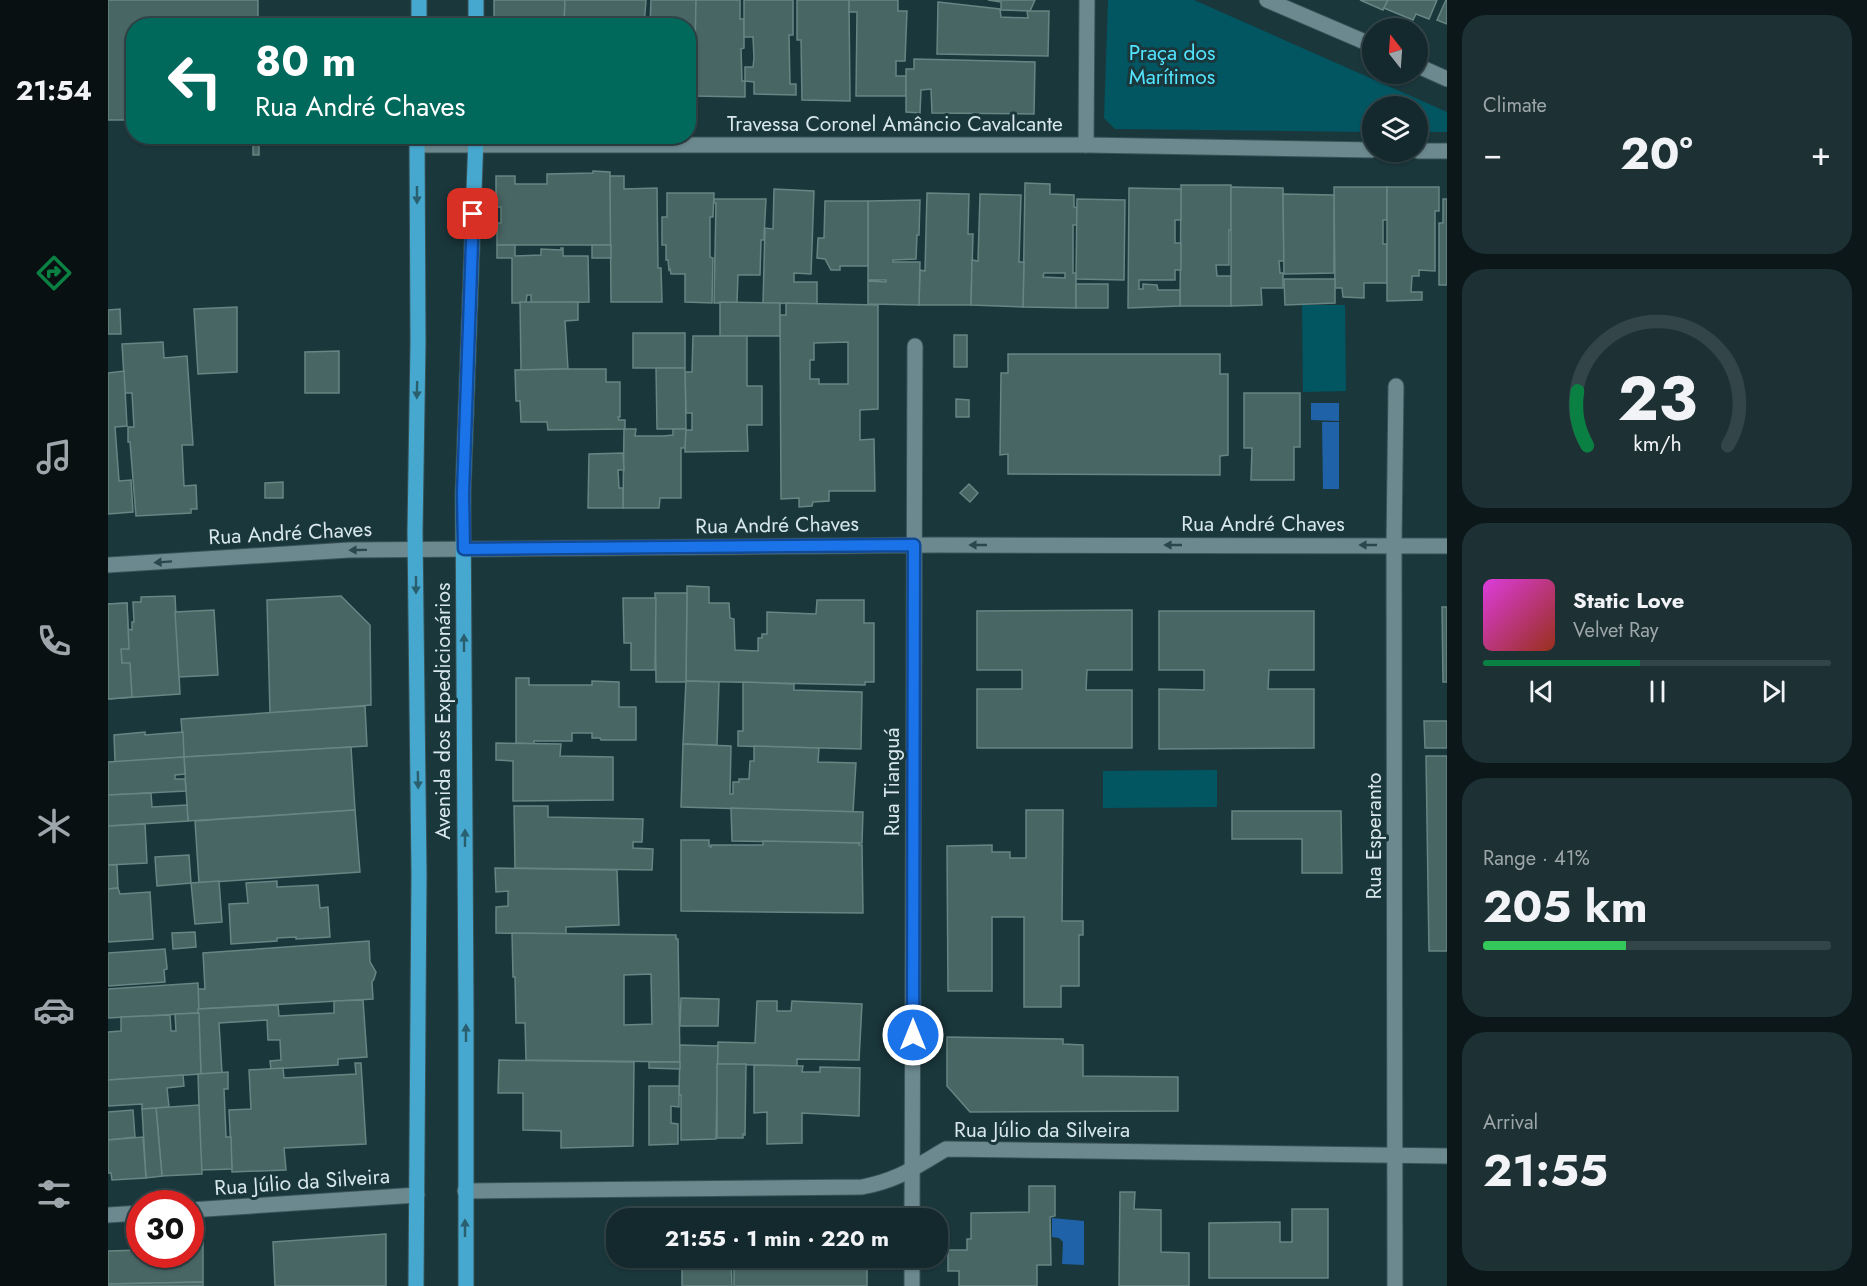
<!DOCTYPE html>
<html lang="en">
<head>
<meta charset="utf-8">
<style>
	body { margin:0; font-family:Jost,sans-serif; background:#1d3135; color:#f1f3f6; height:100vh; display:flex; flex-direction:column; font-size:22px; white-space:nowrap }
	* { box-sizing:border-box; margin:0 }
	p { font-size:20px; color:#9da6aa }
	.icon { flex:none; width:33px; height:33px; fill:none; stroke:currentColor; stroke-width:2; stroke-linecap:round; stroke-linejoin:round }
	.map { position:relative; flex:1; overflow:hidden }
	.side { display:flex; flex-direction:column; gap:15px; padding:15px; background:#0b1719; width:420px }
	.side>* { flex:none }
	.top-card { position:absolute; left:18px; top:18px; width:570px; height:126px; border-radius:24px; box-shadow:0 2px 4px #0004,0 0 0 2px #334549; background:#00695c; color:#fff; overflow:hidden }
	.needle { width:39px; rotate:343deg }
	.fabs { position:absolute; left:1254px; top:18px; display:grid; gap:12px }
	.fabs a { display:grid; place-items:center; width:66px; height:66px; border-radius:50%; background:#14292d; box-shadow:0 2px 4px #0004,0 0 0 2px #334549; font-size:30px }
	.speed { position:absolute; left:18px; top:1190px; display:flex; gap:12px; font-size:30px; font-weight:700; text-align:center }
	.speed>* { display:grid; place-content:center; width:78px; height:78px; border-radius:50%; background:#14292d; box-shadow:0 2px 4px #0004,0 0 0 2px #334549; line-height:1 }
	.speed .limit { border:9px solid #d22; background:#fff; color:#111 }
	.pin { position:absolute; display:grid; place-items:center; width:51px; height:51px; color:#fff; margin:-26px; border-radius:12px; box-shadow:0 3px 9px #0006 }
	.me { position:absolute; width:66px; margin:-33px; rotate:0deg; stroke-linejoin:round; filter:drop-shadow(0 0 4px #0008) }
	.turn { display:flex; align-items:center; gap:21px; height:126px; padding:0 30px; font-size:27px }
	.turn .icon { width:78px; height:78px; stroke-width:2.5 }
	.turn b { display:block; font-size:42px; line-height:51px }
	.big { font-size:45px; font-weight:700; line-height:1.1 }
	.side .card { flex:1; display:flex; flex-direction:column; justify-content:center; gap:9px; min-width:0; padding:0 21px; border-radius:24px; background:#1d3135 }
	.side .dial { align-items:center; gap:0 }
	.dial svg { height:156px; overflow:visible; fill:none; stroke:#334549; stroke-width:7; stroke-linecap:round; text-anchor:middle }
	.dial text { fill:#f1f3f6; stroke:none }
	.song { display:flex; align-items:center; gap:18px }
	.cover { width:72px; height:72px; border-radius:9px; background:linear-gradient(135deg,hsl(300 70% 55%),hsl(10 70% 35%)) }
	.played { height:6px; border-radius:3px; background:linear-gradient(90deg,#0b8043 45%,#334549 45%) }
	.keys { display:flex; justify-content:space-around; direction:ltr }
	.heat { display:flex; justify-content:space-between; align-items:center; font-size:33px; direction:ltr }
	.charge { height:9px; border-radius:4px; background:linear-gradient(90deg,#34c759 41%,#334549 0) }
	.trip { position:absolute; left:498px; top:1208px; width:342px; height:60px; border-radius:24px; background:#14292d; box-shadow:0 2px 4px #0004,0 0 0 2px #334549; font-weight:700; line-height:60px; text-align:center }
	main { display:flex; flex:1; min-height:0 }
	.menu { display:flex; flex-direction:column; width:108px; justify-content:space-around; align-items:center; background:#081012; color:#9da6aa }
	.menu .icon { width:42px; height:42px }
	.menu .selected { color:#0b8043 }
	.menu b { font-size:27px; color:#f1f3f6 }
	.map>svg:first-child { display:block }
	.green { fill:#025662 }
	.water { fill:#2062a7 }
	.building { fill:#486664; stroke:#668583; stroke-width:1.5; fill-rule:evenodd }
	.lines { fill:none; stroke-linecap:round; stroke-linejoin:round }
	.street-casing { stroke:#395257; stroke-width:17 }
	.primary-casing { stroke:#395257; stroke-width:17 }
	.street { stroke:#6b898f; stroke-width:15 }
	.primary { stroke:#46a8ce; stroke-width:15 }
	.oneway { fill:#295f6f }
	.oneway2 { fill:#2a474d }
	.route-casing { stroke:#114b97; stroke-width:15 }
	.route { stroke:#1a73e8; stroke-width:10 }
	.labels { text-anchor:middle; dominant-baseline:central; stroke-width:6; stroke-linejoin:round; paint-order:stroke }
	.park-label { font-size:21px; fill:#53e5ff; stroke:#1a373c }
	.street-label { font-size:21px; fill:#d7e7eb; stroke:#1a373c }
</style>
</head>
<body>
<main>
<nav class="menu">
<b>21:54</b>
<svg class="icon selected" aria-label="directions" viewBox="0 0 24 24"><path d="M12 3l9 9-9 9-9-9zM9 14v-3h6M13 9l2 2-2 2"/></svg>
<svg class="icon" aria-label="music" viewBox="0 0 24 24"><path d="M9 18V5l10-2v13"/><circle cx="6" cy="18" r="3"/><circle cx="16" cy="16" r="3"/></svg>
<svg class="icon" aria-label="phone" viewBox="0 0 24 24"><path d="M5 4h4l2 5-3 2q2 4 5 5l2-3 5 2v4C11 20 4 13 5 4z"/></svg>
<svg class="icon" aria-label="climate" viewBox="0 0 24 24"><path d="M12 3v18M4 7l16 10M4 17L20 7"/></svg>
<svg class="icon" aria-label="car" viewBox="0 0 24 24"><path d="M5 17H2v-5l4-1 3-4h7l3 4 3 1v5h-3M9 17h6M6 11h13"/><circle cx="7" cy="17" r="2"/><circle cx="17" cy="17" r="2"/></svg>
<svg class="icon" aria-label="filters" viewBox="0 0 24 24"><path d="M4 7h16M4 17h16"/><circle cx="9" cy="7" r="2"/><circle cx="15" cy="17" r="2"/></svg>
</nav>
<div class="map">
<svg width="1339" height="1286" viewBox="0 0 1339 1286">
	<rect width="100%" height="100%" fill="#1a373c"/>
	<!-- green -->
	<g class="green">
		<path d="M1000,0h86l253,112v20h-29v-26h-46v26l-257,-3 -11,-11z"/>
		<path d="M1194,305h43l1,86 -43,1z"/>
		<path d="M1109,770v37l-114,1v-37z"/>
	</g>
	<!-- water -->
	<g class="water">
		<path d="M1203,403h28v18l-28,-1z"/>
		<path d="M1214,422h17v67h-16z"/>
		<path d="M944,1218l32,3v44l-22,-1 1,-22 -4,-4 -7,-1z"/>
	</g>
	<!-- building -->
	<g class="building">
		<path d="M0,0h150v26h-124v94h-26z"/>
		<path d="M386,0h71l-1,26h-70z"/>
		<path d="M457,0h81l-2,26h-80z"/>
		<path d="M543,0h45v45h-4v10h2l-1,42h-5v-71h-38z"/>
		<path d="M588,0h44v19h4v29l-3,1 1,32h3v16l-51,-1z"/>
		<path d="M636,0h49v35h-4l1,49h6v11l-42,-1v-12l-9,-1v-14h8l1,-9 -1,-21h-9z"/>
		<path d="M689,0h52l1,101 -48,-1 -1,-60h-4z"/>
		<path d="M741,0h49v11h9l-2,50h-9v15h10v20h-50l1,-84h-8z"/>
		<path d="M880,0h47l-5,11 -29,-1v-8z"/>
		<path d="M1252,0h28l-5,10z"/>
		<path d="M1280,0h49l-8,19 -13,-5 -3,6 -29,-12z"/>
		<path d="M1338,0h1v24l-10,-4z"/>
		<path d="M830,2l62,7 1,8 27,1 -1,-7h22l-1,45 -111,-2z"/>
		<path d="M806,59l121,3 -1,52 -102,-1 -1,-24 -10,1 -1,23 -14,-1v-43h8z"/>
		<rect x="145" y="136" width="6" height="19"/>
		<path d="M485,171l17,1 1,73h-114v-22h4v-16h-5v-31h19v8h32v-10l46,-1z"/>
		<path d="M502,176h14v13l33,-1 1,80h3l1,34h-51z"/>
		<path d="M917,183l25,1v10l24,1v12l3,1v17h-4v48h3v35l-53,-1zM936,273h21v5l-22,-1z"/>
		<path d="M1073,185h50v45h-2v35h-13l1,11h14v30h-51z"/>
		<path d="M1123,187l52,1 1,73h-5l1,12h3v15h-22l1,17 -31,1z"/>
		<path d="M1226,187h53v33h-4v24h4v39h-23v15l-21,-1 -1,-9h-7z"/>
		<path d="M1279,187h52v24h-4v60l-16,-1v6h-7l-1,16h11v8l-35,1z"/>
		<path d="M1021,188l52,1v31h-6v23h6v27h-6v10h-36v9h4v-5l14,1 1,5h22v16l-52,2z"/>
		<path d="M666,189l40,2 -3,83 -17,-1v9h23v22l-54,-1 2,-75 8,1z"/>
		<path d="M559,193h47l-1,24h-3v40l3,1 -1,45 -27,-1v-28h-14l-1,-5 -1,1 -1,-10h-2v-15h-4v-28h5z"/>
		<path d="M819,193l42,1 -1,40h5l-2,71h-52l1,-35 5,1z"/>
		<path d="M872,194l41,1 -2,67h5l-1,45 -52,-2 1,-45 6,1z"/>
		<path d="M1175,194l51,1v78l-50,1z"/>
		<path d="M606,199h52l-2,37v4h-3l-1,35h-22l-1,28h-23l2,-100h-2z"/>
		<path d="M969,199l48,1 -1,80 -48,-1z"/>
		<path d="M1335,199h4v86h-8v-62h4z"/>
		<path d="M812,200l-1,35h-2l-1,24 -23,1v2h27l-1,43 -51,-1v-23l18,1v-2h-18v-79z"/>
		<path d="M717,201h43v65h-28v4h-9l-6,-11 -8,-1 1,-20h6z"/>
		<path d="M389,245h18v11l26,-1v-6l20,1v-2h2v8h25l1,46 -58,1v-8h-4l-1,8h-14v-45h-15z"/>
		<rect x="484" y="245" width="19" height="13"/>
		<path d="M1176,279h51v24l-50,2z"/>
		<rect x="968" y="284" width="32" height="24"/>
		<path d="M412,302h58v18l-13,1 3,48 -47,1z"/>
		<path d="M612,302l60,1v33h-60z"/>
		<path d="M678,303l92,2v104l-18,1v30l14,-1 1,52h-46v10l-16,1 -1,4 -13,1v-9l-18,1 -1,-184h6zM740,342v42h-29v-5h-9v-19h4v-17z"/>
		<path d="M129,307v65l-39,2 -4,-65z"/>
		<path d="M12,309l1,25h-13v-24z"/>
		<rect x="525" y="333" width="52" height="35"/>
		<rect x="846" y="335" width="13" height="32"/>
		<path d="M585,336h54v50h15v39h-15l1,26 -63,1v-22h7v-17h-6l-1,-41h7z"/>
		<path d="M55,342l1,16 23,-2 6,89h-11l2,41 12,-1 1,24h-6v4l-55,3 -6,-74h-2v-15h6l-2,-34h-7l-3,-49z"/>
		<path d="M231,351v42h-34v-41z"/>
		<path d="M900,354h212v20h8v81l-8,1v19l-212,-1v-20l-8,1 1,-82h7z"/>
		<path d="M548,368h29l1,61h-29z"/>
		<path d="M460,369h38v13h14v35h-2l1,3h6v9l-77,1 -1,-8h-26l-1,-21h-4l-1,-31z"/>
		<path d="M16,371l3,55 -12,1 4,54 12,-1 2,32 -25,2v-141z"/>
		<path d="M1136,393h56v54h-6v33h-43l1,-32h-8z"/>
		<path d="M848,399l13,1v17h-13z"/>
		<path d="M516,429h12l-1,7h28l10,-1v-6h13l-1,19h-4v50h-21l-1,10h-36z"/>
		<path d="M515,453l1,17h-6l1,18h4v20h-35l1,-54z"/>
		<path d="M175,482v16h-18v-15z"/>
		<path d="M861,484l9,9 -8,9 -10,-9z"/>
		<path d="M579,586l22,1v16h20l1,15 4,1 1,31 23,1v-13h4v-4h5v-22l49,2 1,-14h47v23h10v59h-9v3l-179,-4z"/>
		<path d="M547,593h32l-1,89h-30z"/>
		<path d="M67,596l5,98 -72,5v-95l19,-1 1,26 4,1v-8h2l-1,-20h8v-5z"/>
		<path d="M233,596l29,29 1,80 -101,8 -3,-113z"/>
		<path d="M515,598h33l-1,72h-24v-27h-7z"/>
		<path d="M19,603l2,46h-8l1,14h8l2,34 -24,2v-95z"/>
		<path d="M1334,607h5v75h-4z"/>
		<path d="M106,610l4,65 -39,2 -4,-65z"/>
		<path d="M1024,610v60h-45l-1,20h46v58h-155v-59h45v-19h-45v-59z"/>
		<path d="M1051,611h155v59h-45l-1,19h46v59l-155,1v-60l45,1v-20h-45z"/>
		<path d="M408,678h13v7h63v-4l27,1v25h17v33h-35l-1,-2h-8v-5h-20v8h-38v3l-18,-1z"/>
		<path d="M578,681l33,1 -2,63 -34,-1z"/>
		<path d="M635,682l51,2v6l68,2 -1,57 -123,-3v-15h5z"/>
		<path d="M257,706l2,40 -183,11 -3,-38z"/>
		<path d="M1316,721h23v27h-22z"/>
		<path d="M37,732v3l38,-3 1,25 -69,5 -1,-27z"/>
		<path d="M388,743l65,1 -1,12 53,1v43l-100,1v-40l-17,-1z"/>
		<path d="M575,744l48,2 -1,48h3v-12h6v-3h10l1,-18h4v-15l63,2h2l-1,14 38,1 -3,49 -172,-5z"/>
		<path d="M243,747l4,63 -167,11 -4,-64z"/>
		<path d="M1318,756h21v195h-18z"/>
		<path d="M76,757l1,17 -10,1v4h10l1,12 -78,4v-33z"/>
		<path d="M43,793l1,14 35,-2 1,16 -80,5v-31z"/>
		<path d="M406,806h34v11l95,2 -1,23h-9v6l20,1 -1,21 -137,-2z"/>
		<path d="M623,808l132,4 -1,31 -130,-2z"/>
		<path d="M247,810l5,62 -161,11 -4,-62z"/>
		<path d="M918,810h37l-1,111h21v14h-4v51h-18v21h-37v-90h-32v74h-44l-1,-145 45,-1v7h18v6h16z"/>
		<path d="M1124,811h109l1,62h-40v-34h-70z"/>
		<path d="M37,824l2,39 -39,2v-39z"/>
		<path d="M573,840h28v6l2,1v-2h52v-4l96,2v2h3l1,68 -182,-2z"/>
		<path d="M81,855l2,28 -34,3 -2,-29z"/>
		<path d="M0,865h9l1,23 -10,1z"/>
		<path d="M387,868l122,2 2,55 -53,2v7l-70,-1v-26l12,-1v-15l-12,1z"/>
		<path d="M111,881l3,41 -27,2 -4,-41z"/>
		<path d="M169,881v6l41,-2 2,23 8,-1 2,30 -34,2v-2l-19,1v3l-46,3 -2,-40 19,-1 -2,-20z"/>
		<path d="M10,888l2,6 30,-2 3,47 -45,3v-53z"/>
		<path d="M87,932l1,15 -23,2 -1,-16z"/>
		<path d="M404,933l164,2v4h2l2,123 -154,-2 -1,-37h-9l-1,-46h-2zM543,974l1,50 -28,1v-50z"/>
		<path d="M261,941l1,21 6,10 -2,7 -2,3 1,17 -175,10 -1,-20h8l-2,-36z"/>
		<path d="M57,949l2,18v2l-3,1 1,12 -57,4v-33z"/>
		<path d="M90,983l1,30 -91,5v-29z"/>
		<path d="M573,998l38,1 -1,27h-38z"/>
		<path d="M255,1000l4,57 -29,2v6l-67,4 -1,-8 11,-1 -1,-20h-12l-1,-20 -48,3 3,50 -21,1 -3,-65 80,-4 1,11 55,-3v-12z"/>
		<path d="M649,1001h20v10h14l1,-10 70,3 -3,56 -62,-1v7l-80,-2 1,-22 37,1z"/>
		<path d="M91,1013l2,61 -93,6v-48l13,-1v-14l49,-2 1,16h5l-1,-17z"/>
		<path d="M839,1037l116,2v5l20,1v31l95,1v34l-208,1 -23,-26z"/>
		<path d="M572,1045l38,1 -2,93 -35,1v-45h-2z"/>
		<path d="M391,1060l135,2 -1,84 -72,2v-17l-38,-1v-37h-25z"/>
		<path d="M541,1062h31v7l-31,-1z"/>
		<path d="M247,1063h6l5,81 -82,4 2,22 -54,2 -3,-62 22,-1 -2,-39 34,-2 1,10 72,-4z"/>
		<path d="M609,1064h29l-1,71 -2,-1v4h-26z"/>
		<path d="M646,1065l49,1 -1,6h18v-5l40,1 -1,48 -57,-3v30l-35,1v-32l-13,1z"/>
		<path d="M120,1072v17h-4l2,48h5l1,32 -31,1 -3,-96z"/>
		<path d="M75,1075l1,11 -17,2 2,19 -27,2v-5l-34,2v-26z"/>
		<path d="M541,1086h30v21l-8,-1v17l7,1v20l-29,1z"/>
		<path d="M91,1105l3,69 -40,2 -6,-68z"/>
		<path d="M48,1108l6,68 -16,2 -4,-69z"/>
		<path d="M25,1110l2,27 -27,3v-28z"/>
		<path d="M35,1137l3,41 -34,2 -1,-7h-3v-33z"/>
		<path d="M921,1186h26v30l-5,1 1,48h-14v21h-78v-15h-11v-21h19v-11h4v-26l58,-1z"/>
		<path d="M1012,1192h15l-1,17 27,1v42l28,1v33h-70z"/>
		<path d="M1184,1209h36v69h-119v-55l71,-1v20h12z"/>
		<path d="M278,1234v52h-111l-2,-44z"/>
		<path d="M82,1240h13v42l-95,2v-33l32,-1v4h50z"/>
		<path d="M574,1257h49l1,29h-50z"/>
		<path d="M626,1257h125v9l8,1v19h-133z"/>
		<path d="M95,1282v4h-95v-2z"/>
	</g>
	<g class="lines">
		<!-- street casing -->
		<g class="street-casing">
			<g id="street">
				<path d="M1159,0l105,45"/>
				<path d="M1310,66l29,13"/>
				<path d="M309,145h669l286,5"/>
				<path d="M978,145l1,-145"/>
				<path d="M1310,151h29"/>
				<path d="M0,565l241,-15 587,-5 511,1"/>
				<path d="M357,1191l397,-4c37,-7 53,-20 84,-38l501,7"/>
				<path d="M82,1210l227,-15"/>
				<path d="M0,1215l32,-2"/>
				<path d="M804,1218l3,-872"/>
				<path d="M804,1257v29"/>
				<path d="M1287,1286l-1,-741 2,-159"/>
			</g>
		</g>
		<!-- primary casing -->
		<g class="primary-casing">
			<g id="primary">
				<path d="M368,0v26"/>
				<path d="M311,26v-26"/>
				<path d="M308,1286l3,-412 -4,-342 3,-189 -1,-207"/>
				<path d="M358,1286v-276l-3,-516 13,-358"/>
			</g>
		</g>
		<!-- street -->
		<use href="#street" class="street"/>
		<!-- primary -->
		<use href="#primary" class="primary"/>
	</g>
	<!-- one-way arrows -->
	<defs><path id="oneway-solid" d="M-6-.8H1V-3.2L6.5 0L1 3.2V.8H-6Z" transform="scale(1.5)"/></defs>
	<g class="oneway">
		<use href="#oneway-solid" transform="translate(309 195) rotate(90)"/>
		<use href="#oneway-solid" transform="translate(309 390) rotate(91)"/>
		<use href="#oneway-solid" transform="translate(308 585) rotate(90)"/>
		<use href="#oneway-solid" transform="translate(356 643) rotate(-90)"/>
		<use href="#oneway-solid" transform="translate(310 780) rotate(89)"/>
		<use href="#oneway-solid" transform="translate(357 838) rotate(-90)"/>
		<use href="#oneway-solid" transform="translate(358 1033) rotate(-90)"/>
		<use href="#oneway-solid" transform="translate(357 1228) rotate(-90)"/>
	</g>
	<g class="oneway2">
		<use href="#oneway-solid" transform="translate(870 545) rotate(-180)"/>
		<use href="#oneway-solid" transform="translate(1065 545) rotate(-180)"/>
		<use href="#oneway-solid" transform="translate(1260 545) rotate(-180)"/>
		<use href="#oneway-solid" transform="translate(250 550) rotate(179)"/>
		<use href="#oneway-solid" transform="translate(55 562) rotate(176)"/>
	</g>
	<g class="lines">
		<!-- route casing -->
		<g class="route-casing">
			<path id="route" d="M365,214l-10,280 1,55 450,-4 -1,490"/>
		</g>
		<!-- route -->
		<use href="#route" class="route"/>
	</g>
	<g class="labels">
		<!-- park labels -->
		<g class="park-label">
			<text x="1064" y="53">Praça dos<tspan x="1064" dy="24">Marítimos</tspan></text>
		</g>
		<!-- street labels -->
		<g class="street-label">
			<text x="787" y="124">Travessa Coronel Amâncio Cavalcante</text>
			<text x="1155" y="524">Rua André Chaves</text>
			<text transform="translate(669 525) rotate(-1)">Rua André Chaves</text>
			<text transform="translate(182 533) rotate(-3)">Rua André Chaves</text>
			<text transform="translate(335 711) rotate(-90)">Avenida dos Expedicionários</text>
			<text transform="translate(784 782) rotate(-90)">Rua Tianguá</text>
			<text transform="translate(1266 836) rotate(-90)">Rua Esperanto</text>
			<text x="934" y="1130">Rua Júlio da Silveira</text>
			<text transform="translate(194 1182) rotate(-4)">Rua Júlio da Silveira</text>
		</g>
	</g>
</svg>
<div class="fabs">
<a><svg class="needle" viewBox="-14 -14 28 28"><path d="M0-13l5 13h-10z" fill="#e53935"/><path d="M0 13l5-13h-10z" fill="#9da6aa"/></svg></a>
<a><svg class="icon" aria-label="layers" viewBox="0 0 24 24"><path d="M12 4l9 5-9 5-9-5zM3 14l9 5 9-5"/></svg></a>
</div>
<div class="speed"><div class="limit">30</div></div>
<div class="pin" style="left:365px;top:214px;background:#d93025"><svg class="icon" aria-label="arrive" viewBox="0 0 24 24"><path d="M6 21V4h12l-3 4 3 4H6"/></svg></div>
<svg class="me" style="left:805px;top:1035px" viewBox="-20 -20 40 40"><circle r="17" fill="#1a73e8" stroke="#fff" stroke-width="3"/><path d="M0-11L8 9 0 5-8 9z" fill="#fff"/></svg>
<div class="trip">21:55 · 1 min · 220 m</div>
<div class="top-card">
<div class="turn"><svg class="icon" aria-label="left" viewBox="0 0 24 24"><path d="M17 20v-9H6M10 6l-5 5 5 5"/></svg><div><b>80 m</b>Rua André Chaves</div></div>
</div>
</div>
<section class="side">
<div class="card"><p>Climate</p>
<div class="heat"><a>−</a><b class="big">20°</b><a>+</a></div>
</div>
<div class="card dial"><svg viewBox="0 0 100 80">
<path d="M14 69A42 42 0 1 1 86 69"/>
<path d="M14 69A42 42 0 0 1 9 41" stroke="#0b8043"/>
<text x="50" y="56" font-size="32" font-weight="700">23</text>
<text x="50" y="72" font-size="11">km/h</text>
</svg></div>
<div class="card">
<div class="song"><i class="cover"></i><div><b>Static Love</b><p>Velvet Ray</p></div></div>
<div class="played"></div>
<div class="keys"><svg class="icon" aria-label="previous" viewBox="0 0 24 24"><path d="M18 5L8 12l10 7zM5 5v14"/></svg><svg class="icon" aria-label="pause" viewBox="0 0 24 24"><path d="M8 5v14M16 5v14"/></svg><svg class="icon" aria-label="next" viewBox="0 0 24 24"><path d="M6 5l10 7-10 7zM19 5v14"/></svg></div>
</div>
<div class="card"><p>Range · 41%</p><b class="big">205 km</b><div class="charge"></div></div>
<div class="card"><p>Arrival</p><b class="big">21:55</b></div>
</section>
</main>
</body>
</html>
